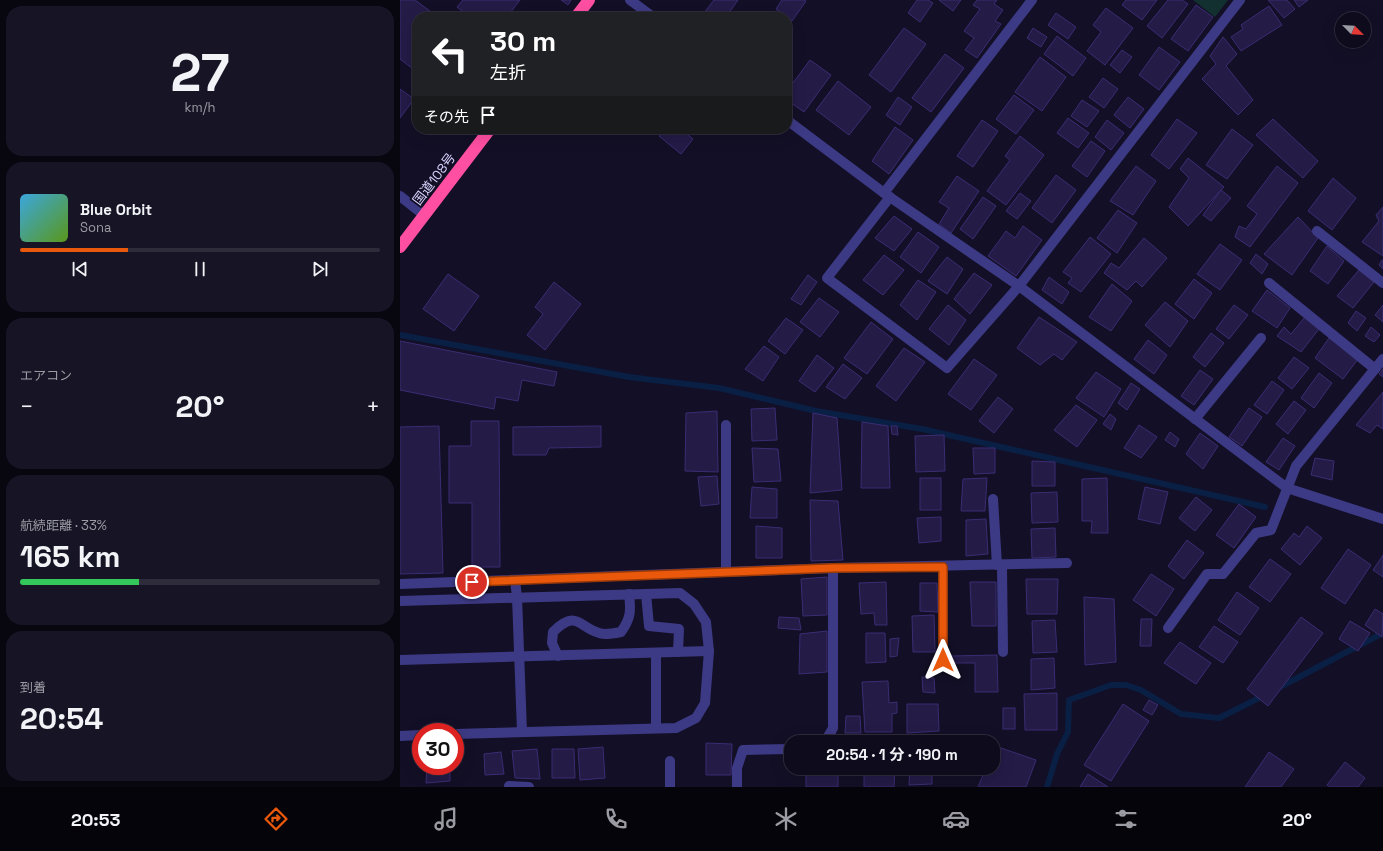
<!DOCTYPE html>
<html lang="ja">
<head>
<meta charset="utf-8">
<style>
	body { margin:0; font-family:"Space Grotesk","Noto Sans JP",sans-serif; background:#171425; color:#f1f3f6; height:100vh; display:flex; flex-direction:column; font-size:15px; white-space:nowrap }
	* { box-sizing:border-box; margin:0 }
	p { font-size:13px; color:#9b9ba3 }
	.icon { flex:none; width:22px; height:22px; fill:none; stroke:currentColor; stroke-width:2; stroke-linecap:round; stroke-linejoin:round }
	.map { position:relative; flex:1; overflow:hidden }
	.side { display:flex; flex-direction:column; gap:6px; padding:6px; background:#08060f; width:400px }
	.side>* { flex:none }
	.hud { position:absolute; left:12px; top:12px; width:380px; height:122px; border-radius:16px; box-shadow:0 4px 16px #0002,0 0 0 1px #2e2b3b; background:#202124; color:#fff; overflow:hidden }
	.needle { width:26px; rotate:114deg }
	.fabs { position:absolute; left:935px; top:12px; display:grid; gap:8px }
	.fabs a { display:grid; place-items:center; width:36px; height:36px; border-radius:50%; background:#0e0b1c; box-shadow:0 4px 16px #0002,0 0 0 1px #2e2b3b; font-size:20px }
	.speed { position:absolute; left:12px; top:723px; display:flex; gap:8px; font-size:20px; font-weight:700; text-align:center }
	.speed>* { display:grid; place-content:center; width:52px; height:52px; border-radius:50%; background:#0e0b1c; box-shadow:0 4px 16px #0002,0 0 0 1px #2e2b3b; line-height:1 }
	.speed .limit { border:6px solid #d22; background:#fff; color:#111 }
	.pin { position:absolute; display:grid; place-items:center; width:34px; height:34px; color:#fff; margin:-17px; border:2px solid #fff; border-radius:50%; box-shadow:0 1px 4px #0007 }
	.me { position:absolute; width:44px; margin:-22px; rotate:0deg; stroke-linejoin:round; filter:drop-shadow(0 0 3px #0008) }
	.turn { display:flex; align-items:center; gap:14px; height:84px; padding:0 12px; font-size:18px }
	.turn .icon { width:52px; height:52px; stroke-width:2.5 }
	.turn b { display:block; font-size:28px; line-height:34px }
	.then { display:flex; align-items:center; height:38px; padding:0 12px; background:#0003; gap:8px; font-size:15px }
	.big { font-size:30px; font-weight:700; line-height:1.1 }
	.side .tile { flex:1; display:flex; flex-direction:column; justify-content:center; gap:6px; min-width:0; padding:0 14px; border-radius:16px; background:#171425 }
	.side .dial { align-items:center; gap:0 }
	.dial b { font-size:52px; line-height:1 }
	.song { display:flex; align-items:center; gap:12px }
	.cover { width:48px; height:48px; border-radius:6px; background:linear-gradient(135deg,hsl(200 70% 55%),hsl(90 70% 35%)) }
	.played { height:4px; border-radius:2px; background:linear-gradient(90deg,#ea580c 30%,#2e2b3b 30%) }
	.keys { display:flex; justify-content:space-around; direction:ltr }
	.heat { display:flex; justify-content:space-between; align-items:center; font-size:22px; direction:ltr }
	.charge { height:6px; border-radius:3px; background:linear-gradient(90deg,#34c759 33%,#2e2b3b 0) }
	.trip { position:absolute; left:384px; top:735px; width:216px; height:40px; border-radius:16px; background:#0e0b1c; box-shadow:0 4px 16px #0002,0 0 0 1px #2e2b3b; font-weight:700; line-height:40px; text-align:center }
	.menu { display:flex; height:64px; justify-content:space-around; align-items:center; background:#06040b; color:#9b9ba3 }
	.menu .icon { width:28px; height:28px }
	.menu .current { color:#ea580c }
	.menu b { font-size:18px; color:#f1f3f6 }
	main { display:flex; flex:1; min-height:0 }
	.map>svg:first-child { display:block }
	.green { fill:#12302f }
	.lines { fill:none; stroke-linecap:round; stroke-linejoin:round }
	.stream { stroke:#0a1f44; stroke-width:6 }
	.building { fill:#241b47; stroke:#3b2d73 }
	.lane { stroke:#3d3a85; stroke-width:10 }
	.street { stroke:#3d3a85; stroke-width:10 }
	.highway { stroke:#ff4fa3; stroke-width:12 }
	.route-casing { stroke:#983908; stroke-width:10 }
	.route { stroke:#ea580c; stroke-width:7 }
	.labels { text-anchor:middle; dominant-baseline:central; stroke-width:4; stroke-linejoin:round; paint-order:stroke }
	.street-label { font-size:13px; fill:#d9d4ff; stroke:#130f26 }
</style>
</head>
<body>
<main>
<section class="side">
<div class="tile dial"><b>27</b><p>km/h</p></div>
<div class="tile">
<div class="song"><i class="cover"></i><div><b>Blue Orbit</b><p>Sona</p></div></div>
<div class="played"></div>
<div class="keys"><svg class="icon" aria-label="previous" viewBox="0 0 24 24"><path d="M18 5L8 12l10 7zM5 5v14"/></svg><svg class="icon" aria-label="pause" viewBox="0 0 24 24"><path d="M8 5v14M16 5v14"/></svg><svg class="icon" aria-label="next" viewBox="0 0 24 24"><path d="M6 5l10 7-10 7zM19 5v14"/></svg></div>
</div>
<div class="tile"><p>エアコン</p>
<div class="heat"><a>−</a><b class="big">20°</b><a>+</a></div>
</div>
<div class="tile"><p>航続距離 · 33%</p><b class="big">165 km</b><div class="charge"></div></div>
<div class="tile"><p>到着</p><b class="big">20:54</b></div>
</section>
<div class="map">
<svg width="983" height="787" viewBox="0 0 983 787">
	<rect width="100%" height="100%" fill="#130f26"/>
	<!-- green -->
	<path class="green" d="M793,0h35l-13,17z"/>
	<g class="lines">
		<!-- stream -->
		<g class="stream">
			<path d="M0,335l229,42 90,11 97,23 106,18 343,78"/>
			<path d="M878,688l105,-55"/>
			<path d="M647,787l10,-33 11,-22 1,-32 42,-15h15l15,5 40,24 38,4 46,-23"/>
		</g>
	</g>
	<!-- building -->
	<g class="building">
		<path d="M0,0h15l23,17h-21v55l-17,-13z"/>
		<path d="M63,0h57l-13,17h-37l-13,-10z"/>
		<path d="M161,0h10l-3,5z"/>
		<path d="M314,0h24l-12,17h-25z"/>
		<path d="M382,0h22l2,1 -14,20 -16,-12z"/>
		<path d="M517,0h11l5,3 -13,19 -12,-9z"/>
		<path d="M539,0h22l-8,11z"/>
		<path d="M577,0h20l-3,4 9,6 -8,11 6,3 -24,34 -12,-8 9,-12 -10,-7 16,-22 -7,-4z"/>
		<path d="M726,0h31l-15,20 -20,-15z"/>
		<path d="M768,0h14l6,4 -26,34 -15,-12z"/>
		<path d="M868,0h19l8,9 -11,9z"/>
		<path d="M894,0h14l-9,7z"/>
		<path d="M796,5l17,12 -25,34 -17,-12z"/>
		<path d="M869,6l13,19 -41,26 -10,-14 12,-8 -2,-4z"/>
		<path d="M706,8l27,20 -28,37 -18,-14 14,-19 -8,-7z"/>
		<path d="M656,13l20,14 -8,12 -20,-14z"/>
		<path d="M504,28l22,16 -35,48 -22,-17z"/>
		<path d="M633,28l14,9 -6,10 -14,-9z"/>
		<path d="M657,36l29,22 -13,18 -29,-22z"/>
		<path d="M823,37l14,17 -11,12 27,34 -15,15 -36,-36 14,-15 -6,-8z"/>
		<path d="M759,47l21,15 -21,28 -20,-15z"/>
		<path d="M722,50l10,7 -12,16 -10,-8z"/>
		<path d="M545,54l19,14 -33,44 -19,-14z"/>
		<path d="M640,57l26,20 -24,34 -27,-19z"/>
		<path d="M410,60l21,15 -27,37 -17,-12v-9z"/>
		<path d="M703,78l15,11 -14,19 -15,-11z"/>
		<path d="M438,81l33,26 -22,28 -33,-25z"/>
		<path d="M0,89l14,10 -14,19z"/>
		<path d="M614,95l20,15 -18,24 -20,-15z"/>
		<path d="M498,97l14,10 -12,18 -14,-10z"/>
		<path d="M728,97l16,12 -14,19 -16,-13z"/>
		<path d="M682,100l17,11 -12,16 -16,-11z"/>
		<path d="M668,118l21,15 -11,15 -21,-15z"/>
		<path d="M777,119l20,14 -28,36 -18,-14z"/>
		<path d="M873,119l45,42 -15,17 -47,-43z"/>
		<path d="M582,120l16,11 -25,36 -16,-11z"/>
		<path d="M707,120l17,13 -13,17 -16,-13z"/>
		<path d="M495,127l18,13 -24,34 -17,-13z"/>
		<path d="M265,129h16l12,10 -12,15 -22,-18z"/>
		<path d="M832,129l21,16 -26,34 -21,-14z"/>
		<path d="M620,136l24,19 -38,50 -19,-14 23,-31 -5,-4z"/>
		<path d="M691,141l14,10 -18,26 -15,-11z"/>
		<path d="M788,158l36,29 -36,39 -19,-19 20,-29 -9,-9z"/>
		<path d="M736,166l20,15 -23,34 -23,-14z"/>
		<path d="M877,166l21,17 -48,64 -15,-10 4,-11 7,3 11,-15 -10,-8z"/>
		<path d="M656,175l20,15 -24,33 -20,-15z"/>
		<path d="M557,176l22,15 -28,42 -12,-9 10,-16 -10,-6z"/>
		<path d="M933,178l23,20 -24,32 -24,-19z"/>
		<path d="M821,190l10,8 -20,23 -8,-6z"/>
		<path d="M620,193l11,8 -14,18 -11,-8z"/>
		<path d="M583,197l13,9 -23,33 -13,-10z"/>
		<path d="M983,207v49l-21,-14 17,-21 -3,-6z"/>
		<path d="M718,210l19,13 -20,30 -20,-15z"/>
		<path d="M494,216l18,13 -18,22 -19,-13z"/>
		<path d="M898,217l20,21 -26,37 -28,-21z"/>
		<path d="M623,226l19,14 -26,36 -28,-20 18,-25 9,7z"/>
		<path d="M518,232l21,15 -18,26 -21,-16z"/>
		<path d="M690,237l21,17 -30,38 -13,-9 4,-5 -9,-6z"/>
		<path d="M744,238l23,20 -25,29 -6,-6 -9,9 -23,-17 7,-10 8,5z"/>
		<path d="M820,244l22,16 -22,30 -23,-16z"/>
		<path d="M927,246l17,15 -16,23 -18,-13z"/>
		<path d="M856,254l12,10 -6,10 -12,-11z"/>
		<path d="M484,255l20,15 -21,25 -20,-15z"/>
		<path d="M547,257l16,12 -16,25 -19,-13z"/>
		<path d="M982,260h1v9l-4,-4z"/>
		<path d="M959,270l15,12 -21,26 -16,-12z"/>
		<path d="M574,273l18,12 -22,29 -16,-15z"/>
		<path d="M48,274l31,22 -25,35 -31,-22z"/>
		<path d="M408,275l9,7 -16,23 -10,-6z"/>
		<path d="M649,277l20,15 -7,12 -20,-14z"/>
		<path d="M794,279l18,14 -18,26 -19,-15z"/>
		<path d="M518,280l18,12 -19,28 -17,-15z"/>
		<path d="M154,282l27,22 -36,46 -18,-15 16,-21 -8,-7z"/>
		<path d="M712,284l20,17 -21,30 -22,-14z"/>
		<path d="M867,290l23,18 -13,20 -25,-17z"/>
		<path d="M419,298l20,14 -19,25 -20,-15z"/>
		<path d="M765,302l23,19 -18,26 -25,-22z"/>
		<path d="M548,305l18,15 -17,25 -20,-16z"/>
		<path d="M834,305l14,10 -19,24 -13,-10z"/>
		<path d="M983,305v17l-8,-7z"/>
		<path d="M956,311l10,7 -9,13 -9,-8z"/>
		<path d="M639,317l38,25 -15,18 -8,-6 -14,11 -23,-17z"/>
		<path d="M905,317l14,12 -18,23 -24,-16 7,-9 7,7z"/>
		<path d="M386,318l17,12 -18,24 -17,-13z"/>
		<path d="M471,322l22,17 -26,35 -23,-16z"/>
		<path d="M971,327l9,8 -6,7 -9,-6z"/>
		<path d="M811,333l13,10 -19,24 -12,-10z"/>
		<path d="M929,338l29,21 -15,20 -28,-21z"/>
		<path d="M748,340l19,15 -13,19 -20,-15z"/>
		<path d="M0,341l157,31 -3,14 -32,-6 -4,21 -22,-4 -2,12 -94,-19z"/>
		<path d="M364,346l15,11 -16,24 -18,-12z"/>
		<path d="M504,348l21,14 -29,39 -20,-15z"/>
		<path d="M417,355l17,13 -19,24 -16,-11z"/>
		<path d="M894,357l15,11 -17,21 -14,-11z"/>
		<path d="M574,359l23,16 -26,35 -23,-16z"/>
		<path d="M443,364l19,14 -17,21 -19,-12z"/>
		<path d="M983,369v8l-4,-3z"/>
		<path d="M800,370l13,9 -19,26 -13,-9z"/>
		<path d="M696,372l25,17 -17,28 -28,-19z"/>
		<path d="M919,373l13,10 -18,25 -13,-10z"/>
		<path d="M872,381l12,9 -17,24 -13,-9z"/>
		<path d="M731,383l9,6 -13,21 -9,-7z"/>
		<path d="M983,392v37l-6,-4 -7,8 -14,-8z"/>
		<path d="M598,397l15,12 -19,24 -15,-12z"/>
		<path d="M894,401l12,9 -18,24 -12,-10z"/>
		<path d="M676,405l21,15 -20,27 -23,-17z"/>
		<path d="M375,408l2,32 -25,1 -1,-32z"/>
		<path d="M849,408l13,9 -20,29 -13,-9z"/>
		<path d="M317,411l1,61 -33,-1 1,-58z"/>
		<path d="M413,413l24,5 5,72 -32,3z"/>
		<path d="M710,414l6,5 -5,11 -8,-6z"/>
		<path d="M71,421h28l1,146h-28v-64h-23v-57h22z"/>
		<path d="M462,422l26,4 2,62h-29z"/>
		<path d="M739,425l18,12 -16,21 -17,-10z"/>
		<path d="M39,426l4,147 -43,1v-147z"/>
		<path d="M201,426v21l-52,1 -3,7h-33v-28z"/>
		<path d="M491,426h6l1,9 -6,-1z"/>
		<path d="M770,432l9,7 -4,8 -10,-7z"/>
		<path d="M800,433l18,13 -15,23 -17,-15z"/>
		<path d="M544,435l1,36 -29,1 -1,-36z"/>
		<path d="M883,438l12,8 -16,24 -13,-8z"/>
		<path d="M352,448l26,1 3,32 -27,1z"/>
		<path d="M573,448h22v25l-21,1z"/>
		<path d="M915,458l19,3 -2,19 -21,-5z"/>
		<path d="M632,461l23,1v24h-23z"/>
		<path d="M317,476l2,28 -18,2 -3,-29z"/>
		<rect x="520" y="478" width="21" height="32"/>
		<path d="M587,478l-2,33h-24l2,-32z"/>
		<path d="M707,478l1,55h-17l1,-12h-10v-42z"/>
		<path d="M352,487l25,2v29h-27z"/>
		<path d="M745,487l23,5 -8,32 -22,-5z"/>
		<path d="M657,492l1,30 -26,1 -1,-30z"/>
		<path d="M796,497l16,13 -17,21 -16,-13z"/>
		<path d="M410,500l28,1 5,59 -32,1z"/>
		<path d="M839,504l17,13 -22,31 -18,-13z"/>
		<path d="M541,517v24l-22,2 -2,-25z"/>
		<path d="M586,519l2,35 -22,2v-36z"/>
		<path d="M356,526l26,2v30h-26z"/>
		<path d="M907,526l15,12 -22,27 -19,-16 13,-16 5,4z"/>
		<path d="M655,528l1,29 -24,1 -1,-29z"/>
		<path d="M787,540l17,13 -20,26 -16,-13z"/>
		<path d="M948,549l23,16 -26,39 -24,-16z"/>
		<path d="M983,555v22l-10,-7z"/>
		<path d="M870,559l21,15 -21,28 -21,-15z"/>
		<path d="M751,574l23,15 -18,27 -23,-16z"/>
		<path d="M427,577v38l-24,1 -2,-37z"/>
		<path d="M626,579h32l-1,35h-30z"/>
		<path d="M486,582l1,43h-12l-1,-12 -13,1 -2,-31z"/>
		<path d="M570,582h26v44h-24z"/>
		<path d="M520,583h17l1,29 -18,-1z"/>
		<path d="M837,592l22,16 -19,27 -22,-15z"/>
		<path d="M684,597l30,2 2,63 -31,3z"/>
		<path d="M975,609l8,5 -1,23 -17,-12z"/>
		<path d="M534,615l1,37h-22l-1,-36z"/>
		<path d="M379,617l20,1 2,12 -23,-2z"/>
		<path d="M901,617l22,16 -55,73 -21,-17z"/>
		<path d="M741,619h11l-1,27h-11z"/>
		<path d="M655,620l2,32 -24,1 -1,-32z"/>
		<path d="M950,621l20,12 -12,18 -19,-12z"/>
		<path d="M814,626l24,16 -15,21 -24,-16z"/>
		<path d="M427,631v41l-28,2 1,-40z"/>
		<path d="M466,633h19l1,29 -20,1z"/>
		<path d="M499,638l-2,18 -7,1v-18z"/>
		<path d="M780,642l31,21 -15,21 -32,-21z"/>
		<path d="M597,655l1,37h-23v-29h-22l-2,-7z"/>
		<path d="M654,658l1,30 -24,2v-31z"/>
		<path d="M522,677l12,1 1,15 -12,-1z"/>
		<path d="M488,681l1,22 8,-1v11l-5,1v18h-27l-3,-50z"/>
		<path d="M657,693v37h-32l-1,-36z"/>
		<path d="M749,700l9,5 -6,10 -9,-5z"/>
		<path d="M507,704h31l1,27 -32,2z"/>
		<path d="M723,704l26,17 -38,60 -27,-16z"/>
		<rect x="603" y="708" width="12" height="21"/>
		<path d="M446,716h14l1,17h-16z"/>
		<rect x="510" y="741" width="22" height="1"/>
		<path d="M306,743l26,1 -1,31h-25z"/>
		<path d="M595,746l41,14 -10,27h-48l8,-19h7z"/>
		<path d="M203,747l2,31 -25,2 -2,-31z"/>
		<path d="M137,749l3,30 -25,-1 -3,-27z"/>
		<path d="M152,749h22l1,29h-23z"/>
		<path d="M101,752l3,22 -19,1 -1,-21z"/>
		<path d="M869,752l25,17 -13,18h-36z"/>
		<path d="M945,762l20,16 -7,9h-28l-3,-2z"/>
		<path d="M27,766h23v15l-24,2z"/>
		<rect x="406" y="768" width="32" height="19"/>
		<path d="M464,768h31l-1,19h-30z"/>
		<path d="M510,768h22v16l-23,1z"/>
		<path d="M688,774l20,13h-28z"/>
	</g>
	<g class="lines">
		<!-- lane -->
		<g class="lane">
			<path d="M795,419l66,-81"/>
			<path d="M115,580l2,17 5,135"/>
			<path d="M246,594l3,32 30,3 -1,23"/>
			<path d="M0,601l280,-8 14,11 12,18 3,29 -4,52 -9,15 -20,10 -221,6"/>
			<path d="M256,653v75"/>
			<path d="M158,656l-6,-13 1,-11c26,-26 27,0 52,2 5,0 11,-1 16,-2 10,-14 10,-21 8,-38"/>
			<path d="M0,660l309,-9"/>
			<path d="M0,736l21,-1"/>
			<path d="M109,786l20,1"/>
		</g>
		<!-- street -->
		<g class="street">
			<path d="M230,0l23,17"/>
			<path d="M387,120l97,73 135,93 268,202 96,31"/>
			<path d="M484,193l148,-193"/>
			<path d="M0,196l24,19"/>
			<path d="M490,197l-63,81 120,90 72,-82 221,-286"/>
			<path d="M917,231l66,52"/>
			<path d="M869,283l106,86"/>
			<path d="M326,425v147"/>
			<path d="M593,499l4,66"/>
			<path d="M602,565l1,87"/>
			<path d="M0,584l433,-16 234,-5"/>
			<path d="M768,628l39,-54h16l33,-41 15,-3 25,-64 87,-107"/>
			<path d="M543,660v-93"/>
			<path d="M425,742l8,-14v-160"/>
			<path d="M270,761v26"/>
			<path d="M337,787v-19l6,-18 48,-1"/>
		</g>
		<!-- highway -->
		<g class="highway">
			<path d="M176,17l13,-17"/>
			<path d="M0,247l90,-118"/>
		</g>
	</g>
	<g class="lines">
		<!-- route casing -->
		<g class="route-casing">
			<path id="route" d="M72,582l361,-14 110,-1v93"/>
		</g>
		<!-- route -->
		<use href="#route" class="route"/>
	</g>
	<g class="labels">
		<!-- street labels -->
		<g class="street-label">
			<text transform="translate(34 179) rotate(-53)">国道108号</text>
		</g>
	</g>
</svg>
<div class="fabs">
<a><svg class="needle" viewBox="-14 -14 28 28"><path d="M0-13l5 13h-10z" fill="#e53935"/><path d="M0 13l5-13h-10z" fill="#9b9ba3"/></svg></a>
</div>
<div class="speed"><div class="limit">30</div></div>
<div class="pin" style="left:72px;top:582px;background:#d93025"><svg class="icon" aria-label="arrive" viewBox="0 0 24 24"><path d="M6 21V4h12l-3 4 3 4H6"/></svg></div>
<svg class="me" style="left:543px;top:660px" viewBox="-20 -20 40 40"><path d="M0-17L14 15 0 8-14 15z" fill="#ea580c" stroke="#fff" stroke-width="4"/></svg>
<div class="trip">20:54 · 1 分 · 190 m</div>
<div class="hud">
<div class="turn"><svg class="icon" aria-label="left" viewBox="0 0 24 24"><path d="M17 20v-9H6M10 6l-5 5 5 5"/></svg><div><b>30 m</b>左折</div></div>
<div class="then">その先<svg class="icon" aria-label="arrive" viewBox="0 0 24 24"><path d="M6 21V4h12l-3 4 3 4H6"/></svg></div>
</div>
</div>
</main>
<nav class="menu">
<b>20:53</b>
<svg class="icon current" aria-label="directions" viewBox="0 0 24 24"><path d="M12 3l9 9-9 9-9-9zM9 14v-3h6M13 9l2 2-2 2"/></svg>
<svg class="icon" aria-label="music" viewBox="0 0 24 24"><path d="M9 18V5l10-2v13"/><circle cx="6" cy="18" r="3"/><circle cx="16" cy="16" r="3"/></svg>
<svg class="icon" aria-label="phone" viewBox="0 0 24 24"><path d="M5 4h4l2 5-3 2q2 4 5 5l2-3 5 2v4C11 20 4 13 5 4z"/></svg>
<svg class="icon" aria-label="climate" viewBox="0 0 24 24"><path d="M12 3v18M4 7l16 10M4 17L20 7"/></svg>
<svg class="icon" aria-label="car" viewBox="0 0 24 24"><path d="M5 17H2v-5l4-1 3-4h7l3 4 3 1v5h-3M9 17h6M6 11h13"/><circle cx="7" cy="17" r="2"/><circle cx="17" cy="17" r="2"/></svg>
<svg class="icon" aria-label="filters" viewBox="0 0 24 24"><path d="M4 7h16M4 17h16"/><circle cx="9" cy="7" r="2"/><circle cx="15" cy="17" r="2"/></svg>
<b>20°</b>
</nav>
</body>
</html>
